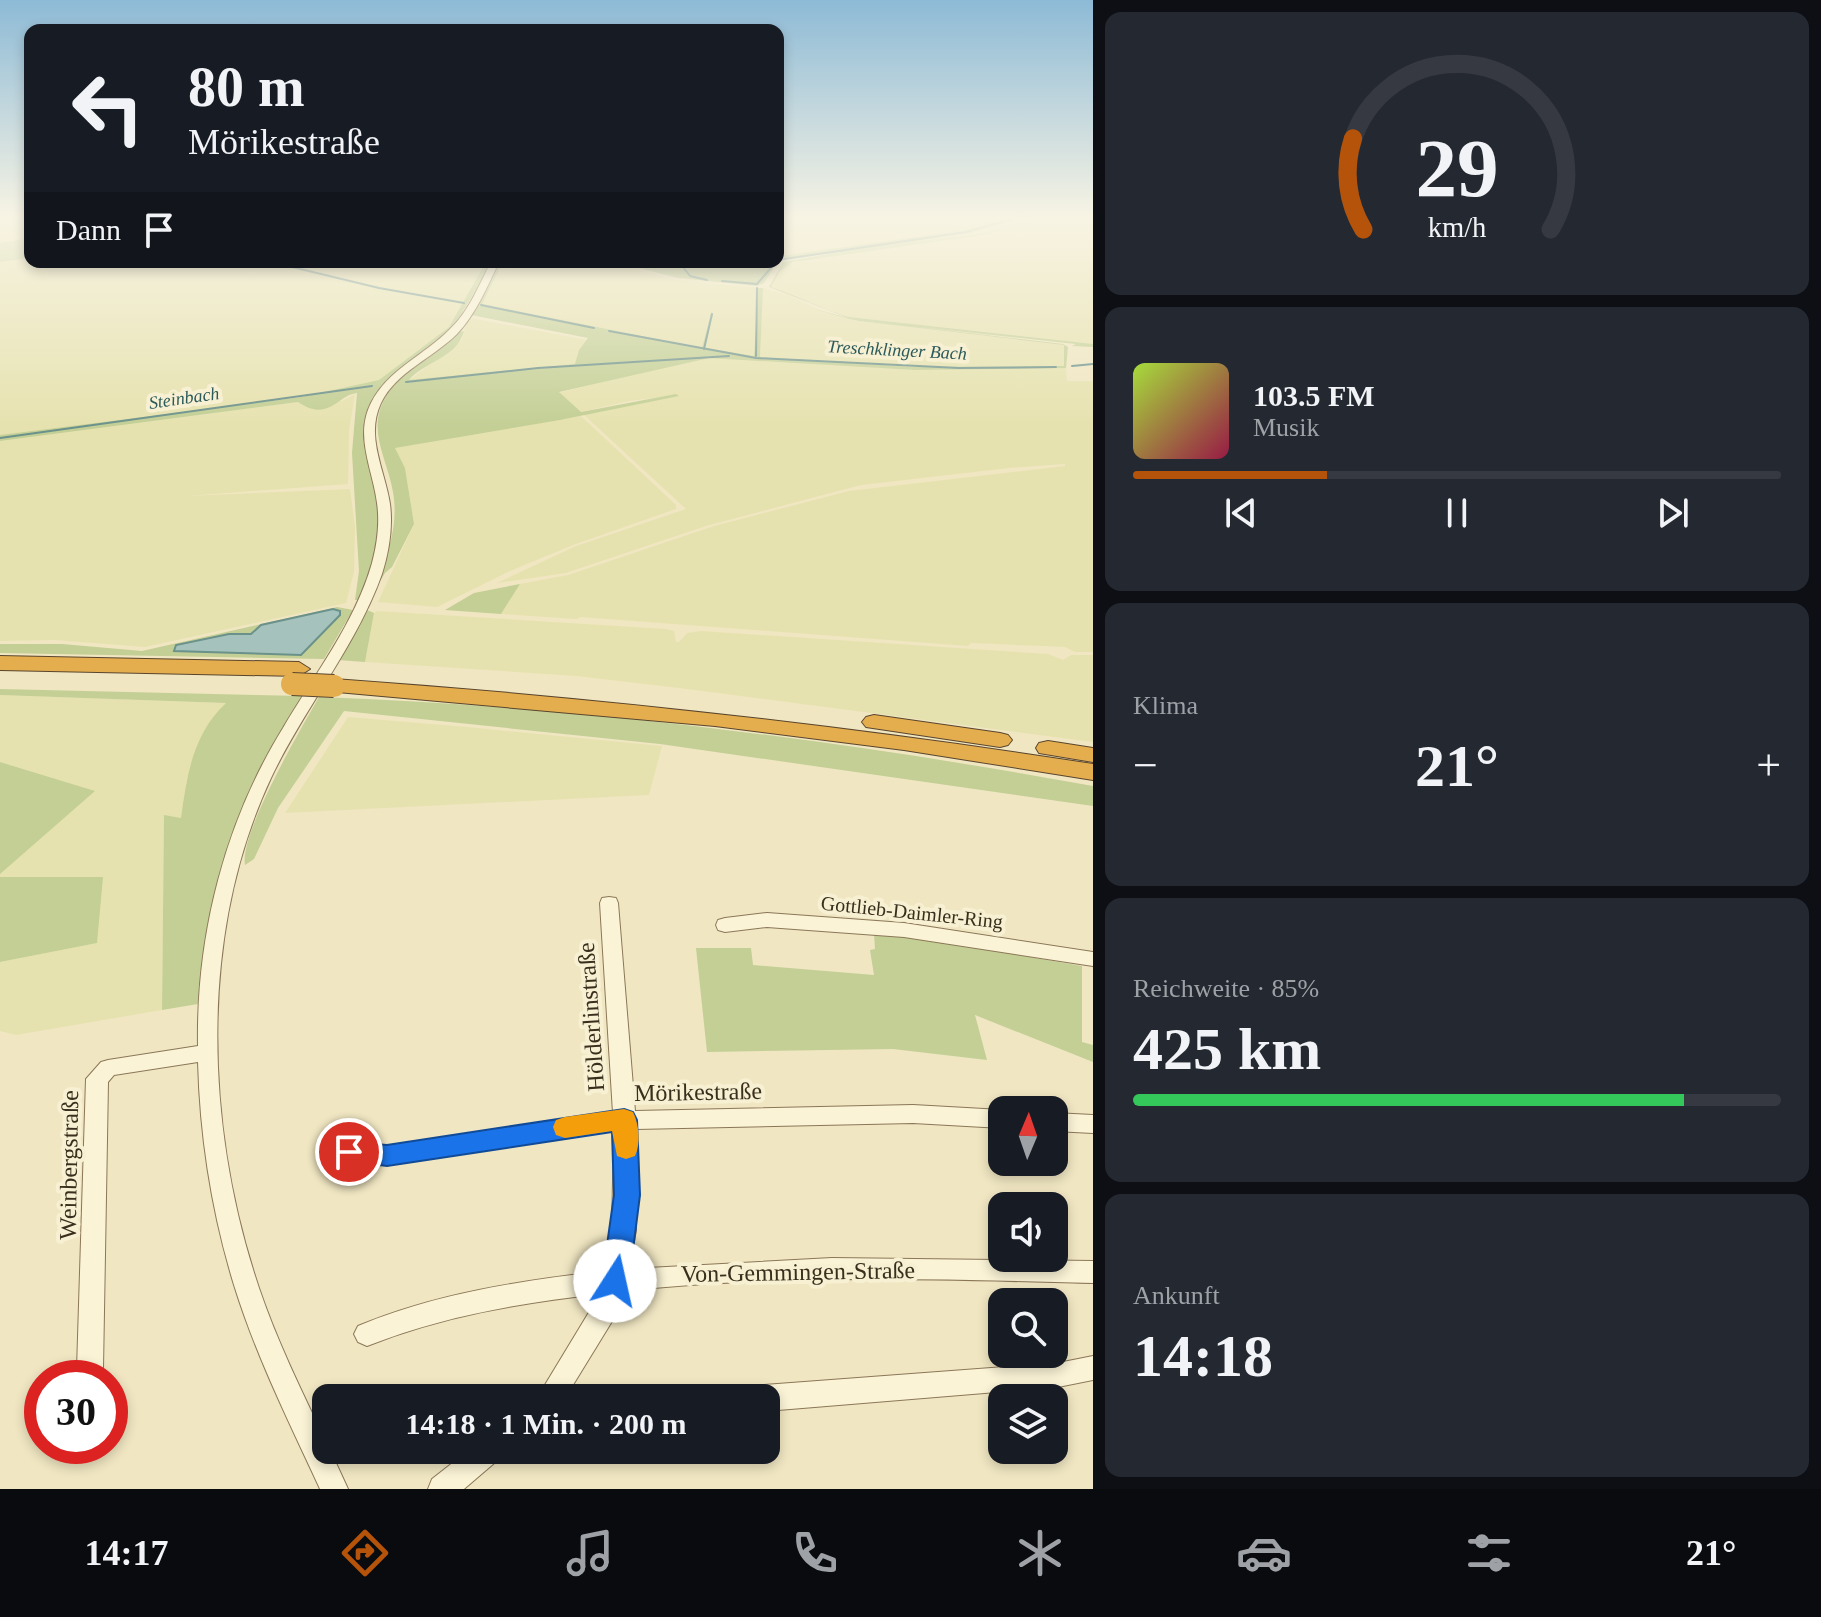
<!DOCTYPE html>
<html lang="de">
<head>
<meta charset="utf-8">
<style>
	body { margin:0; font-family:"Times New Roman",serif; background:#242831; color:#f1f3f6; height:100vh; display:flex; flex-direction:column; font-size:30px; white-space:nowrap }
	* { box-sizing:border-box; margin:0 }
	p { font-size:26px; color:#9ea1a6 }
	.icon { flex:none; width:44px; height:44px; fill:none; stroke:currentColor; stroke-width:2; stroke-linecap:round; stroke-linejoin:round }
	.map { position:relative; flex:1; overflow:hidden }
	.side { display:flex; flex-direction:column; gap:12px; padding:12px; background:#0d0f14; width:728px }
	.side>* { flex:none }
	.top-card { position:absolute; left:24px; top:24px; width:760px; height:244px; border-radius:16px; box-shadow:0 4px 12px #0003; background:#171b24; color:#f1f3f6; overflow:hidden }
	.needle { width:52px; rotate:2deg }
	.tools { position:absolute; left:988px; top:1096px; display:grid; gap:16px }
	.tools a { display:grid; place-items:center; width:80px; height:80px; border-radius:16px; background:#171b24; box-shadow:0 4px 12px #0003; font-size:40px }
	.speed { position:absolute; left:24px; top:1360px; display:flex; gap:16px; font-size:40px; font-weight:700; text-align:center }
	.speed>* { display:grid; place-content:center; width:104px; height:104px; border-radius:50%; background:#171b24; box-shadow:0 4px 12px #0003; line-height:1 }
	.speed .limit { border:12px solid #d22; background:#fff; color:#111 }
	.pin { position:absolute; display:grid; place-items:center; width:68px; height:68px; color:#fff; margin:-34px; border:4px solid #fff; border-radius:50%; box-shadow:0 2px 8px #0007 }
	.me { position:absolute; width:88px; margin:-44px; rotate:10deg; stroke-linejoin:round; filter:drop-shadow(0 0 6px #0008) }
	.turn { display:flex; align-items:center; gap:28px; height:168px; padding:0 32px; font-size:36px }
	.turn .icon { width:104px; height:104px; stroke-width:2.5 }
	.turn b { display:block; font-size:56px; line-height:68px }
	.then { display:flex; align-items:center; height:76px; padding:0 32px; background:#0003; gap:16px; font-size:30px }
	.big { font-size:60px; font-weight:700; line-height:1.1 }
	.side .card { flex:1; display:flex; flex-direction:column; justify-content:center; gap:12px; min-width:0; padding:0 28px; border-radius:16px; background:#242831 }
	.side .dial { align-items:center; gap:0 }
	.dial svg { height:208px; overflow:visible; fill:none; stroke:#363941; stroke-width:7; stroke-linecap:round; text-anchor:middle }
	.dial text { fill:#f1f3f6; stroke:none }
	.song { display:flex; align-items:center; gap:24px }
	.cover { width:96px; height:96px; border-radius:12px; background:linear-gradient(135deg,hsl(80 70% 55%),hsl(340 70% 35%)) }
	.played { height:8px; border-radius:4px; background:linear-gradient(90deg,#b45309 30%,#363941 30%) }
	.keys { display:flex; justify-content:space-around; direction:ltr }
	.heat { display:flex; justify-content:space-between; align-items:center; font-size:44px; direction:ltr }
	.charge { height:12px; border-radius:6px; background:linear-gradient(90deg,#34c759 85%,#363941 0) }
	.trip { position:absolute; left:312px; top:1384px; width:468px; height:80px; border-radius:16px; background:#171b24; box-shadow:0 4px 12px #0003; font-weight:700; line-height:80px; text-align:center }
	.menu { display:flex; height:128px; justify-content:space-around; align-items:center; background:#090b0e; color:#9ea1a6 }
	.menu .icon { width:56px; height:56px }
	.menu .active { color:#b45309 }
	.menu b { font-size:36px; color:#f1f3f6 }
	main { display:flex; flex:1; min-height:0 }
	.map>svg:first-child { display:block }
	.farmland { fill:#e6e2af }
	.green { fill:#c3cf95 }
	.water { fill:#a5c3bc; stroke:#6b918b; stroke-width:2 }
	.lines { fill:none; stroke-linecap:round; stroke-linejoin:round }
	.stream { stroke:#6b918b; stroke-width:2 }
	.minor-casing { stroke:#8b7758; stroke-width:2 }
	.highway-casing { stroke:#59452d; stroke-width:2 }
	.minor { fill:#faf3d6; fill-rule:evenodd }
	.highway { fill:#e4ae4f; fill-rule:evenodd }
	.highway-bridge-casing { stroke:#59452d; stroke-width:24; stroke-linecap:butt }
	.highway-bridge { stroke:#e4ae4f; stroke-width:22 }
	.route { fill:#1a73e8; stroke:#114b97; stroke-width:2 }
	.slow { fill:#f59e0b }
	.labels { text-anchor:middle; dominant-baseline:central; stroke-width:8; stroke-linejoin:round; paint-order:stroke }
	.far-water-label { font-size:18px; font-style:italic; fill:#2c5a5b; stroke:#f7f0d2 }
	.street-label { font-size:20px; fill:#3a2e1d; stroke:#f7f0d2 }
	.near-street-label { font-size:24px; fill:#3a2e1d; stroke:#f7f0d2 }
</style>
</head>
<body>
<main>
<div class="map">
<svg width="1093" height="1489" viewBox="0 0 1093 1489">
	<rect width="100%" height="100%" fill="#f0e6c2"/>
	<!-- farmland -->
	<g class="farmland">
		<path d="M0,219h30v43h456l-37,65 -70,53 -78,17 -301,38z"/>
		<path d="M778,219h227l-41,11 -186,27z"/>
		<path d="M1037,219h56v125l-244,-27 -78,-30 11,-19 19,-8 176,-24z"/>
		<path d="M503,262h103l70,18 82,8 -4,68 -49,-7 8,-34 -3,-2 -8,35 -221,-44z"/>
		<path d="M763,288l24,7 40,18 32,8 205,24v21l-150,1 -154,-10z"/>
		<path d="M471,318l116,22 -8,11 -3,13 -168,17 54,-41 4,-17z"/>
		<path d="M729,357l186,13 151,-2 1,13h26v271h-18l-10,-5 -94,-4 -3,3 -388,-29 -3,2 -76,-5 19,-30 48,-9 146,-49 135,-35 216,-25v-2l-56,4 -148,17 -155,41 -140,47 -69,10 79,-37 110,-37 -102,-94 94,-20 -49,6 -49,11 -22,-19 135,-33z"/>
		<path d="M355,394l-6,36 -1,54 -161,12 163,-7 5,38 -1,45 -8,31 -201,44 -90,-7 -55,1v-200l298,-39 5,3 39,-4z"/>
		<path d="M581,416l95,89v4l-103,36 -63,26 -73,36 -59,-5 36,-78 -9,-56 -11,-20z"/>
		<path d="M377,611l289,18 8,2 2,11h3l8,-9 14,-2 347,23 15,6 8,-5h22v87l-414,-54 -103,-12 -211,-14 9,-49z"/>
		<path d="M0,695l226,8 -39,76 -6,39 -17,-2 -2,194 -146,25 -16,-4v-69l96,-19 6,-66h-102v-4l94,-82 -94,-29z"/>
		<path d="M348,717l119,10 195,19 -13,49 -364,18z"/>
	</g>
	<!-- green -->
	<g class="green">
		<path d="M1005,219h17l-50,14 -56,8 62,-7 59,-15 -60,17 -184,26 -13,9 -9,16c27,9 51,22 78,30l244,27v3l-21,-1 4,-2 -167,-18 154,18 5,3 -2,21 -151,2 -206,-12 -150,34 22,20 95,-18 3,2 -119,24 -165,28 10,20 9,56 -22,43 -7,6 -16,27c14,-35 31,-69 24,-108 -6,-36 -29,-65 -4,-100 18,-25 47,-42 71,-60l4,-1c-7,27 -39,30 -55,49l166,-16 4,-14 9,-12 -117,-23 28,-53h4l-21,42 220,44 9,-36 2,3 -8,33 49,8 4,-68h5l-3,69 154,10 150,-1v-21l-205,-24c-15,-3 -29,-7 -44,-12l33,9 -79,-31 14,-25 57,-10 -62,8 4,-4 182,-26z"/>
		<path d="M30,238v20l-30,4v-19z"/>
		<path d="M486,262h7l-44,72 -44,34 -35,48 9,78 -2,65 -18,41h-4l4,-29 -7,-118 5,-60c-20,2 -28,30 -59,9l-298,39v-6l301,-38 78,-17 70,-53z"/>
		<path d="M615,262h160l2,1 -13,20 -7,3 -79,-8z"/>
		<path d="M520,584l-19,30 -56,-4 29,-17z"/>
		<path d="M337,607l16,3 -29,49 -324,-6v-9h62l80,7z"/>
		<path d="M367,610l7,3 -9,49 -27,-2z"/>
		<path d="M0,689l302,7 -38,65 -23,63 -37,179 -42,7 2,-195 17,3c6,-44 12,-84 45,-115l-226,-8z"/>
		<path d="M319,697c258,9 520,43 774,89v20l-433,-62 -316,-33 -66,97 -24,51 -9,6c-6,-31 57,-138 74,-168z"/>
		<path d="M0,762l95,29 -95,83z"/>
		<path d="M0,877h103l-6,66 -97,19z"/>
		<path d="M874,934l41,3 167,29v76l11,3v17l-118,-47 12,45 -94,-11 -186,3 -11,-104h55l2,17 121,10 -4,-25 5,-1z"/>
	</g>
	<!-- water -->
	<path class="water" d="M333,609l7,2v4l-39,40 -127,-4 2,-6 53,-11h22l10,-9z"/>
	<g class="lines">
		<!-- stream -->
		<g class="stream">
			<path d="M778,260l188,-28 46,-13"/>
			<path d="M264,262l22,4"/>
			<path d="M679,262l11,14 17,4"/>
			<path d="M292,267l87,21 85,15"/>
			<path d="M722,281l35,3 18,-21"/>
			<path d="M481,305l113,23"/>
			<path d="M609,331l147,27 203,10 97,-1"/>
			<path d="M704,349l8,-35"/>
			<path d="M756,356l1,-68"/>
			<path d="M1072,366l21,-2"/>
			<path d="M406,382l132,-14 191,-12"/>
			<path d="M0,438l372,-52"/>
		</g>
		<!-- minor casing -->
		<g class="minor-casing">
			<g id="minor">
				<path d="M491,262h8c-12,25 -23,52 -42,72 -24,24 -61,38 -76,69 -16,34 4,67 9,101 3,23 -1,48 -8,70 -26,73 -78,134 -111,204 -73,156 -66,349 -12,510 18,53 43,104 67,154v8h4l18,39h-28c-31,-67 -64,-133 -86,-204 -22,-72 -34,-147 -36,-223l-84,13 -6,7 -5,287 -4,9h-18l-4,-9 9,-290 15,-17 7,-2 90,-14c-2,-111 27,-224 85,-318 31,-53 72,-105 89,-165 5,-19 8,-40 5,-60 -4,-33 -23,-67 -6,-100 17,-34 54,-48 79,-74 19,-18 29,-44 41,-67z"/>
				<path d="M609,897l7,1 2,5 17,208 278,-6 89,5v18l-89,-5 -277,6v101l-7,39 203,-11 261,3v22c-156,-4 -313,-9 -468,8l-14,32 -46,75h-28l63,-104c-81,9 -157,22 -233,52l-9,-4 -4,-8 4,-8c79,-33 162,-45 246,-55l8,-41 2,-100 -239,36 -34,-7 -3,-7 3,-7c14,-5 31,3 46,2l226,-34 -13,-210 2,-5z"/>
				<path d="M767,913l137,10 189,29v14l-189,-29 -137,-10 -42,5 -7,-2 -2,-5 2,-5 7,-2z"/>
				<path d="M1054,1113l39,2v18l-39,-2z"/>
				<path d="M1093,1356v24l-35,7 -292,24v-13h-15l4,-9 9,-4 294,-22z"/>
				<path d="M469,1450h34l-4,9 -35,30h-36l4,-10z"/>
			</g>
		</g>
		<!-- highway casing -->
		<g class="highway-casing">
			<g id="highway">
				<path d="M0,656l299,6 11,7 -11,7 -299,-6z"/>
				<path d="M334,679c254,18 507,46 759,85v16l-189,-30 -189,-24 -389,-35 -3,-5 3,-5z"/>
				<path d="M874,715l126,18 8,2 4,5 -4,5 -8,2 -134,-20 -4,-5 4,-5z"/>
				<path d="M1048,741l45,7v14l-54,-9 -3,-5 3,-5z"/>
			</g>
		</g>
		<!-- minor -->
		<use href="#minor" class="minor"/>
		<!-- highway -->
		<use href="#highway" class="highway"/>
		<!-- highway-bridge casing -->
		<g class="highway-bridge-casing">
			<path id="highway-bridge" d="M292,684l42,2"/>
		</g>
		<!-- highway-bridge -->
		<use href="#highway-bridge" class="highway-bridge"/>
	</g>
	<!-- sky -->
	<linearGradient id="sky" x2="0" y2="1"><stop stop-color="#8dbad6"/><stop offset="0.51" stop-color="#f8f4e4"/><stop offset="1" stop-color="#f8f4e4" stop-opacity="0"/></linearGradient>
	<rect width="1093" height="427" fill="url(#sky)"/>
	<!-- route -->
	<path class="route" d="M624,1109l9,3 4,8 3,75 -11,86 -4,9 -10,3 -9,-3 -4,-9 12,-86 -2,-63 -225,34 -47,-6 -3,-8 3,-7 9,-3 38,3z"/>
	<!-- slow -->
	<path class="slow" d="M624,1109l9,3c6,12 8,32 2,44l-9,3 -9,-3 -5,-25 -47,7 -9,-3 -3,-8 3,-7 9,-3z"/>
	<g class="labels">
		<!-- far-water labels -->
		<g class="far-water-label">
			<text transform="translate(897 350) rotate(3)">Treschklinger Bach</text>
			<text transform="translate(184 398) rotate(-8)">Steinbach</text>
		</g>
		<!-- street labels -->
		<g class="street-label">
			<text transform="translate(912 912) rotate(6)">Gottlieb-Daimler-Ring</text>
		</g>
		<!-- near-street labels -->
		<g class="near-street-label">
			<text transform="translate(591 1017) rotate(-94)">Hölderlinstraße</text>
			<text transform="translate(698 1092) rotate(-1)">Mörikestraße</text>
			<text transform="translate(69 1165) rotate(-89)">Weinbergstraße</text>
			<text transform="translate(798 1272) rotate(-1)">Von-Gemmingen-Straße</text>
		</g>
	</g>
</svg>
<div class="tools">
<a><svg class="needle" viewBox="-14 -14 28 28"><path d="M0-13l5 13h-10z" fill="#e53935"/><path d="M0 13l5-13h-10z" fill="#9ea1a6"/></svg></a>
<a><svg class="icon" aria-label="sound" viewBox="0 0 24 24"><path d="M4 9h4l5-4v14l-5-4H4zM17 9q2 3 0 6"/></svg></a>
<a><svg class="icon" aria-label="search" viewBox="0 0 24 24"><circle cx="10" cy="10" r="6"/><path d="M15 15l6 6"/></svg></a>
<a><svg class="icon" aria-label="layers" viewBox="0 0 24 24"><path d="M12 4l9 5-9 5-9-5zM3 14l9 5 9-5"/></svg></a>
</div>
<div class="speed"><div class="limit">30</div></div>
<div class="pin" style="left:349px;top:1152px;background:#d93025"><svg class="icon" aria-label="arrive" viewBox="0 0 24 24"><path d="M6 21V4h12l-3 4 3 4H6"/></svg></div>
<svg class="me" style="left:615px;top:1281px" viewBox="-20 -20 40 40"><circle r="19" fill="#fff"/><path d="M0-13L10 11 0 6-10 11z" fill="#1a73e8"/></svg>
<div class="trip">14:18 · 1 Min. · 200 m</div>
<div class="top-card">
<div class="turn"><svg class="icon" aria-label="left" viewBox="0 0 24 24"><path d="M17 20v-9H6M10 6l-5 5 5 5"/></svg><div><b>80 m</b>Mörikestraße</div></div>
<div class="then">Dann<svg class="icon" aria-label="arrive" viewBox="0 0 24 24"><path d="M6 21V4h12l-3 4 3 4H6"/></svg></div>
</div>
</div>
<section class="side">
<div class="card dial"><svg viewBox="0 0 100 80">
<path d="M14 69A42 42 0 1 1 86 69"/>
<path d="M14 69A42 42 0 0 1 10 34" stroke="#b45309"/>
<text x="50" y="56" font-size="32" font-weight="700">29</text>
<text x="50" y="72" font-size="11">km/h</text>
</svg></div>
<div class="card">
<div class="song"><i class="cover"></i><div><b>103.5 FM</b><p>Musik</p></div></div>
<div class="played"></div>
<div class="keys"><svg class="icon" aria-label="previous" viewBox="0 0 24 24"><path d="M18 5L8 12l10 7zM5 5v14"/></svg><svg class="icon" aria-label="pause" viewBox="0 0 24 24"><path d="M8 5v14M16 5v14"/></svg><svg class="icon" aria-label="next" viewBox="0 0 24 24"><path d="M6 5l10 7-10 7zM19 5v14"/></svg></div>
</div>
<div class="card"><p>Klima</p>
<div class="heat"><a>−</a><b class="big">21°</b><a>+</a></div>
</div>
<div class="card"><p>Reichweite · 85%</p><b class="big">425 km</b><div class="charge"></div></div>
<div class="card"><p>Ankunft</p><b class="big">14:18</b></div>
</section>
</main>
<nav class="menu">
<b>14:17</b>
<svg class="icon active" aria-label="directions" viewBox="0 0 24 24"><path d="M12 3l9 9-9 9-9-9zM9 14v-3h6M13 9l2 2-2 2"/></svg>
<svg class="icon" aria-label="music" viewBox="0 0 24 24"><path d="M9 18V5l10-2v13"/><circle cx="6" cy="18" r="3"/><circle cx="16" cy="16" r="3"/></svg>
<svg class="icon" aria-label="phone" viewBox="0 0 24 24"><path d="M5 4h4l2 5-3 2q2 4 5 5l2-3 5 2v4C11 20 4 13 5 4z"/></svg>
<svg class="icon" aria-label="climate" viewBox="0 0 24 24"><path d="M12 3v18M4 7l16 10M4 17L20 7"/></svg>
<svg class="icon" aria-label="car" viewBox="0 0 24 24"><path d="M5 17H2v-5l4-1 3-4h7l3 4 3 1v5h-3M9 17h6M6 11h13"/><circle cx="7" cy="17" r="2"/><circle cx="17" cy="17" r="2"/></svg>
<svg class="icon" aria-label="filters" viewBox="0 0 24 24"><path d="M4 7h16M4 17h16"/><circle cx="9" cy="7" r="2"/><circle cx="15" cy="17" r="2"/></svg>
<b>21°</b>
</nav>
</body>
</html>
